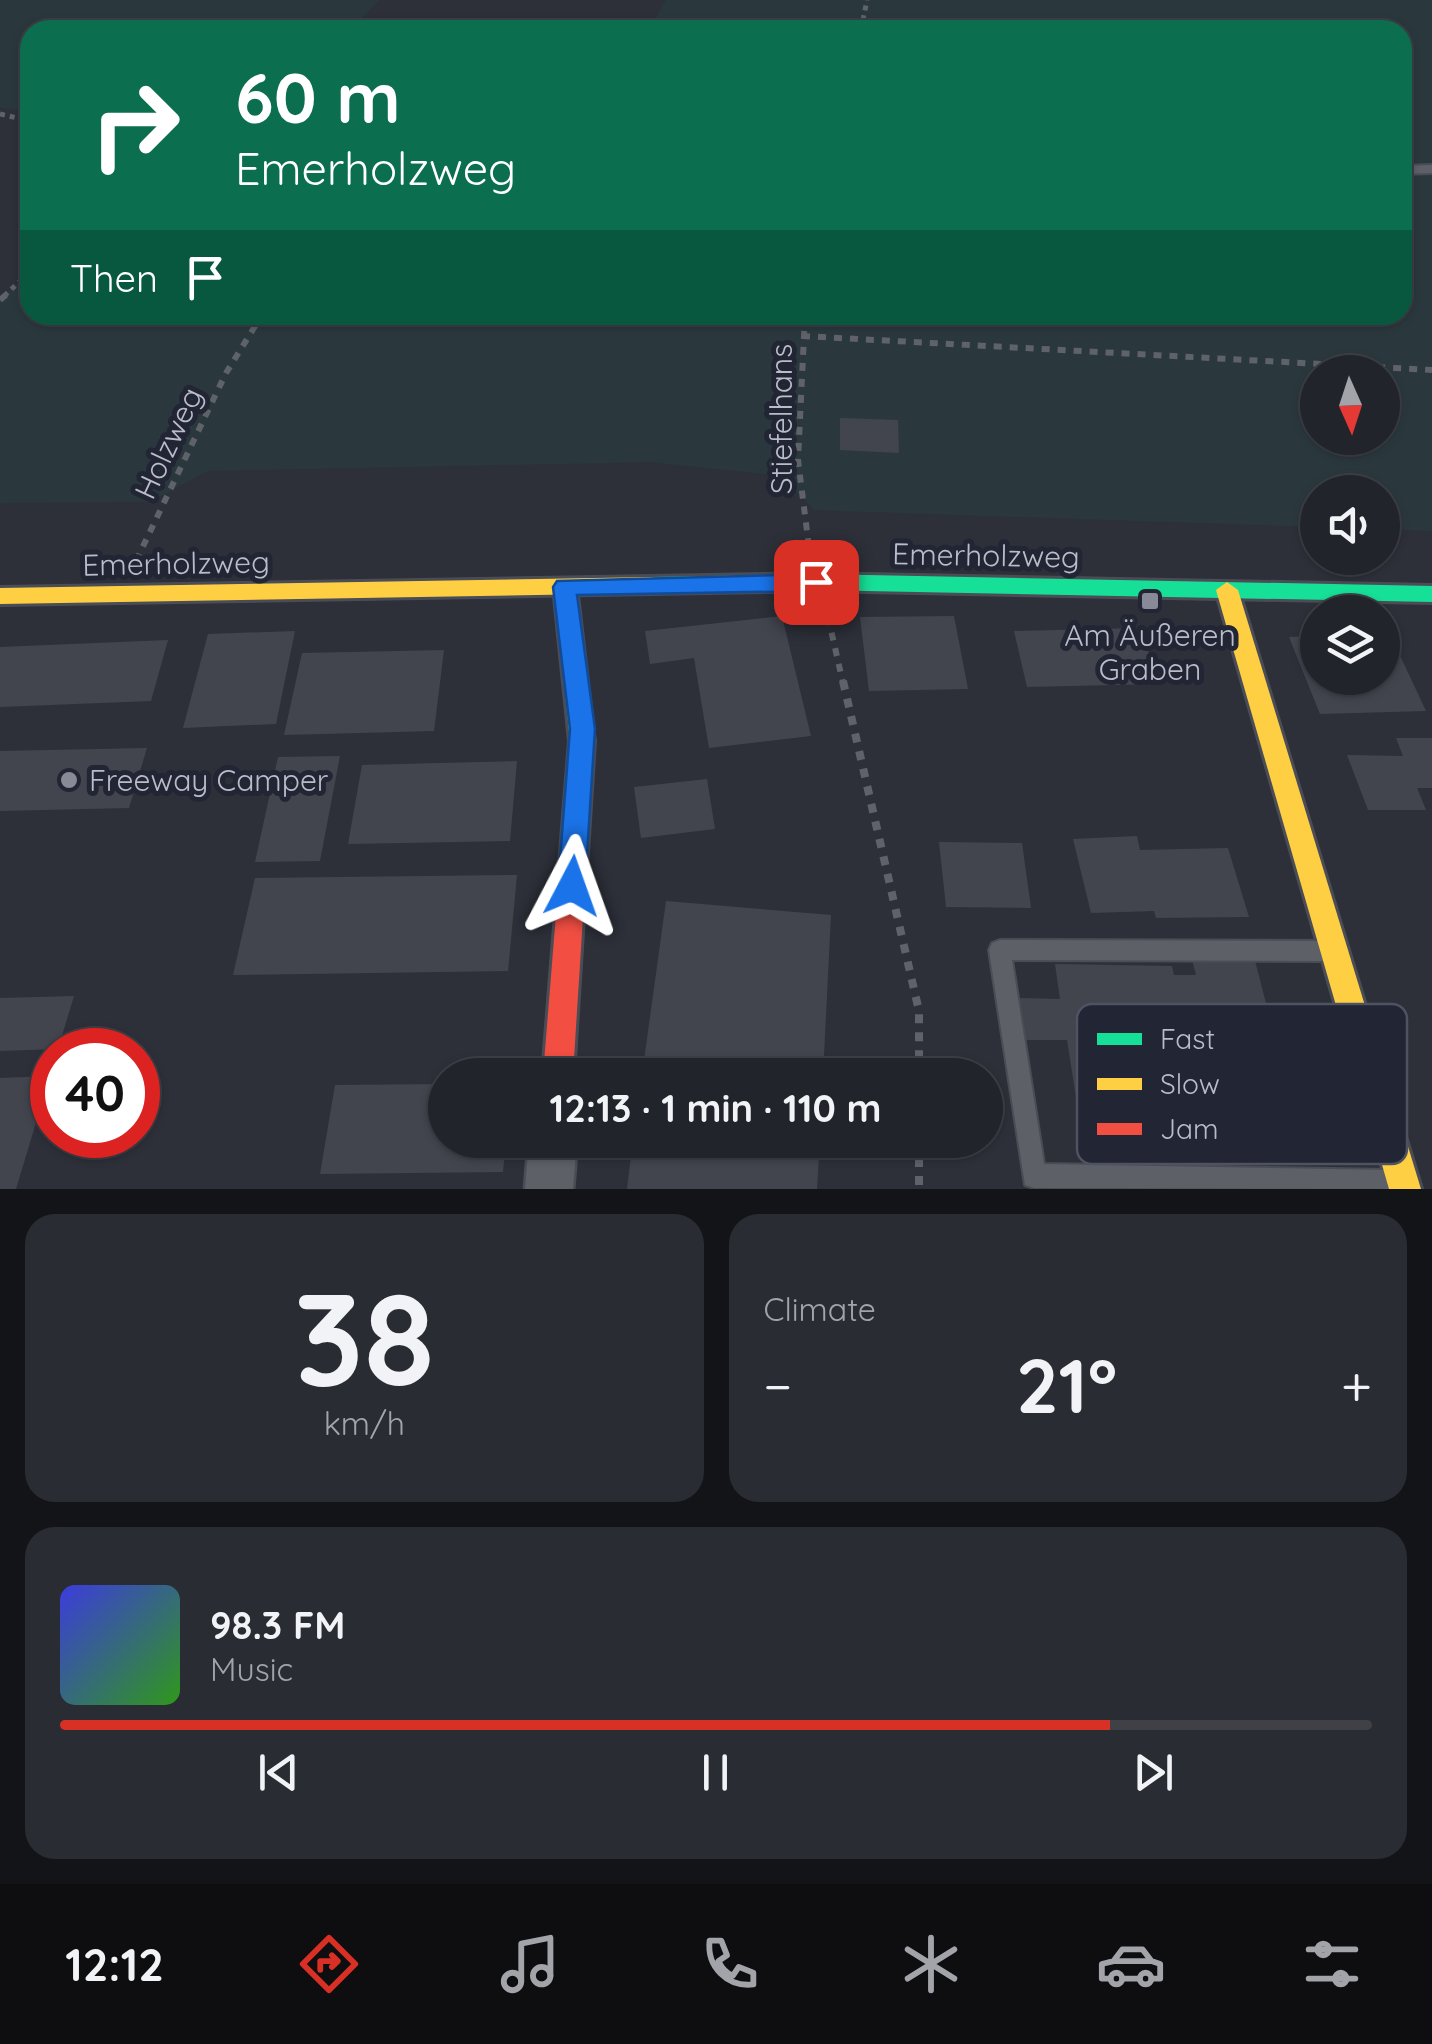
<!DOCTYPE html>
<html lang="en">
<head>
<meta charset="utf-8">
<style>
	body { margin:0; font-family:Quicksand,sans-serif; background:#2a2c33; color:#f1f3f6; height:100vh; display:flex; flex-direction:column; font-size:38px; white-space:nowrap }
	* { box-sizing:border-box; margin:0 }
	p { font-size:32px; color:#a2a4a9 }
	.icon { flex:none; width:55px; height:55px; fill:none; stroke:currentColor; stroke-width:2; stroke-linecap:round; stroke-linejoin:round }
	.map { position:relative; height:1189px; overflow:hidden }
	.drawer { display:flex; flex-direction:column; gap:25px; padding:25px; background:#131418; flex:1 }
	.drawer>* { flex:none }
	.banner { position:absolute; left:20px; top:20px; width:1392px; height:305px; border-radius:30px; box-shadow:0 2px 8px #0004,0 0 0 2px #3f4147; background:#0b6e4f; color:#fff; overflow:hidden }
	.needle { width:65px; rotate:177deg }
	.buttons { position:absolute; left:1300px; top:355px; display:grid; gap:20px }
	.buttons a { display:grid; place-items:center; width:100px; height:100px; border-radius:50%; background:#22242b; box-shadow:0 2px 8px #0004,0 0 0 2px #3f4147; font-size:50px }
	.speed { position:absolute; left:30px; top:1028px; display:flex; gap:20px; font-size:50px; font-weight:700; text-align:center }
	.speed>* { display:grid; place-content:center; width:130px; height:130px; border-radius:50%; background:#22242b; box-shadow:0 2px 8px #0004,0 0 0 2px #3f4147; line-height:1 }
	.speed .limit { border:15px solid #d22; background:#fff; color:#111 }
	.pin { position:absolute; display:grid; place-items:center; width:85px; height:85px; color:#fff; margin:-42px; border-radius:20px; box-shadow:0 5px 15px #0006 }
	.me { position:absolute; width:110px; margin:-55px; rotate:4deg; stroke-linejoin:round; filter:drop-shadow(0 0 8px #0008) }
	.turn { display:flex; align-items:center; gap:35px; height:210px; padding:0 50px; font-size:45px }
	.turn .icon { width:130px; height:130px; stroke-width:2.5 }
	.turn b { display:block; font-size:70px; line-height:85px }
	.then { display:flex; align-items:center; height:95px; padding:0 50px; background:#0003; gap:20px; font-size:38px }
	.big { font-size:75px; font-weight:700; line-height:1.1 }
	.drawer .card { flex:1; display:flex; flex-direction:column; justify-content:center; gap:15px; min-width:0; padding:0 35px; border-radius:30px; background:#2a2c33 }
	.drawer .dial { align-items:center; gap:0 }
	.dial b { font-size:130px; line-height:1 }
	.song { display:flex; align-items:center; gap:30px }
	.cover { width:120px; height:120px; border-radius:15px; background:linear-gradient(135deg,hsl(240 70% 55%),hsl(110 70% 35%)) }
	.played { height:10px; border-radius:5px; background:linear-gradient(90deg,#d93025 80%,#3f4147 80%) }
	.keys { display:flex; justify-content:space-around; direction:ltr }
	.heat { display:flex; justify-content:space-between; align-items:center; font-size:55px; direction:ltr }
	.drawer .tiles { flex:1; display:grid; gap:25px; grid-template-columns:1fr 1fr }
	.card:last-child { grid-column:span 2 }
	.trip { position:absolute; left:428px; top:1058px; width:575px; height:100px; border-radius:50px; background:#22242b; box-shadow:0 2px 8px #0004,0 0 0 2px #3f4147; font-weight:700; line-height:100px; text-align:center }
	.tabs { display:flex; height:160px; justify-content:space-around; align-items:center; background:#0e0e11; color:#a2a4a9 }
	.tabs .icon { width:70px; height:70px }
	.tabs .current { color:#d93025 }
	.tabs b { font-size:45px; color:#f1f3f6 }
	.map>svg:first-child { display:block }
	.green { fill:#2a383e; fill-rule:evenodd }
	.building { fill:#42454e }
	.lines { fill:none; stroke-linecap:round; stroke-linejoin:round }
	.lane-casing { stroke:#4b4d56; stroke-width:4 }
	.street-casing { stroke:#4b4d56; stroke-width:5 }
	.fast-casing { stroke:#4b4d56; stroke-width:6 }
	.slow-casing { stroke:#4b4d56; stroke-width:6 }
	.jam-casing { stroke:#4b4d56; stroke-width:6 }
	.path-far2 { stroke:#5f6269; stroke-width:5; stroke-dasharray:5 5; stroke-linecap:butt }
	.path-far1 { stroke:#5f6269; stroke-width:6; stroke-dasharray:8 8; stroke-linecap:butt }
	.path { stroke:#5f6269; stroke-width:8; stroke-dasharray:9 9; stroke-linecap:butt }
	.lane { fill:#5e6068; fill-rule:evenodd }
	.street { fill:#5e6068; fill-rule:evenodd }
	.fast { fill:#16e098; fill-rule:evenodd }
	.slow { fill:#ffcf43; fill-rule:evenodd }
	.jam { fill:#f24e42; fill-rule:evenodd }
	.route { fill:#1a73e8; stroke:#114b97; stroke-width:2.5 }
	.poi-dot { fill:#888b97; stroke:#212534; stroke-width:4 }
	.labels { text-anchor:middle; dominant-baseline:central; stroke-width:10; stroke-linejoin:round; paint-order:stroke }
	.street-label { font-size:30px; fill:#b9bcc9; stroke:#212534 }
	.poi-label { font-size:30px; fill:#b9bcc9; stroke:#212534 }
	.key { fill:#212534; stroke:#4f5261; stroke-width:2.5 }
	.key-label { font-size:28px; fill:#b9bcc9 }
</style>
</head>
<body>
<div class="map">
<svg width="1432" height="1189" viewBox="0 0 1432 1189">
	<rect width="100%" height="100%" fill="#2d3039"/>
	<!-- green -->
	<g class="green">
		<path d="M0,0h380l-31,30h-319v83l-30,-6z"/>
		<path d="M666,0h766v531l-49,-2 -1,-37h-64l-1,35 -503,-17 -32,-34 -131,-14 -444,9 -56,31 -151,1v-203l30,-28v43h1372v-285h-753zM1318,372h64v66h-64z"/>
	</g>
	<!-- building -->
	<g class="building">
		<path d="M840,418l58,2 1,33 -59,-3z"/>
		<path d="M782,616l29,120 -102,12 -15,-90 -44,6 -5,-33z"/>
		<path d="M954,616l14,73 -99,2 -9,-74z"/>
		<path d="M1141,628l17,56 -131,3 -13,-56z"/>
		<path d="M295,631l-19,93 -93,4 25,-94z"/>
		<path d="M1382,634h8l36,77 -106,3 -31,-77 29,-1v42h64z"/>
		<path d="M168,640l-17,61 -151,6v-60z"/>
		<path d="M444,650l-10,81 -150,4 18,-82z"/>
		<path d="M1396,738h36v50h-15l9,22h-58l-21,-55 56,1z"/>
		<path d="M147,748l-18,60 -129,3v-60z"/>
		<path d="M340,756l-20,105 -65,1 23,-105z"/>
		<path d="M517,761l-7,80 -162,3 14,-79z"/>
		<path d="M707,779l8,50 -74,9 -7,-51z"/>
		<path d="M1137,836l3,14 88,-2 21,69 -93,1 -2,-7 -63,2 -18,-74z"/>
		<path d="M939,842l83,1 9,65 -85,-1z"/>
		<path d="M517,875l-9,96 -275,4 22,-97z"/>
		<path d="M666,901l165,14 -8,160h-181z"/>
		<path d="M1191,956l63,1 48,184 -88,-1 2,9 -89,-1 -8,-38h-41l-11,-70h-42l-6,-42 41,1 -5,-35 117,2 2,9h22z"/>
		<path d="M74,996l-16,53 -58,2v-53z"/>
		<path d="M50,1076l-34,113h-16v-111z"/>
		<path d="M445,1084v56h61l-3,32 -183,2 15,-89z"/>
		<path d="M633,1140h187l-3,49h-190z"/>
	</g>
	<g class="lines">
		<!-- lane casing -->
		<g class="lane-casing">
			<g id="lane">
				<path d="M1432,165v8l-30,1v-8z"/>
				<path d="M1000,940l327,1 8,3 3,7 -3,7 -8,3 -315,-1 32,204 348,6 9,3 3,9 -3,7 -367,-1 -9,-3 -36,-235 3,-7z"/>
			</g>
		</g>
		<!-- street casing -->
		<g class="street-casing">
			<path id="street" d="M529,1140h48l-4,49h-48z"/>
		</g>
		<!-- fast casing -->
		<g class="fast-casing">
			<g id="fast">
				<path d="M816,574l616,12v16l-616,-12 -164,3 -11,-8 11,-8z"/>
				<path d="M565,579l11,8 18,154 -3,7 -9,3 -9,-3 -3,-7 -16,-154z"/>
			</g>
		</g>
		<!-- slow casing -->
		<g class="slow-casing">
			<g id="slow">
				<path d="M652,577l11,8 -11,8 -652,11v-16z"/>
				<path d="M1227,582l11,8 183,599h-32l-173,-599z"/>
			</g>
		</g>
		<!-- jam casing -->
		<g class="jam-casing">
			<path id="jam" d="M582,731l9,3 3,7 -21,334h-30l27,-334 3,-7z"/>
		</g>
		<!-- path-far2 -->
		<g class="path-far2">
			<path d="M861,30l6,-30"/>
			<path d="M0,114l30,7"/>
			<path d="M4,296l26,-24"/>
		</g>
		<!-- path-far1 -->
		<g class="path-far1">
			<path d="M0,300l7,-6"/>
			<path d="M805,315l-7,145 11,87"/>
			<path d="M802,336l630,34"/>
			<path d="M136,561l90,-188 36,-58"/>
			<path d="M828,617l15,66"/>
		</g>
		<!-- path -->
		<g class="path">
			<path d="M843,681l76,330v64"/>
			<path d="M919,1140v49"/>
		</g>
		<!-- lane -->
		<use href="#lane" class="lane"/>
		<!-- street -->
		<use href="#street" class="street"/>
		<!-- fast -->
		<use href="#fast" class="fast"/>
		<!-- slow -->
		<use href="#slow" class="slow"/>
		<!-- jam -->
		<use href="#jam" class="jam"/>
	</g>
	<!-- route -->
	<path class="route" d="M816,574l12,8 -12,9 -239,4 18,134 -10,157 -4,8 -9,3 -10,-3 -4,-8 12,-157 -17,-142 4,-6z"/>
	<!-- markers -->
	<g class="poi-dot">
		<rect x="1140" y="591" width="20" height="20" rx="5"/>
		<circle cx="69" cy="780" r="10"/>
	</g>
	<g class="labels">
		<!-- street labels -->
		<g class="street-label">
			<text transform="translate(781 419) rotate(-90)">Stiefelhans</text>
			<text transform="translate(168 443) rotate(-65)">Holzweg</text>
			<text transform="translate(986 555) rotate(1)">Emerholzweg</text>
			<text transform="translate(176 563) rotate(-1)">Emerholzweg</text>
		</g>
		<!-- poi labels -->
		<g class="poi-label">
			<text x="1150" y="635">Am Äußeren<tspan x="1150" dy="34">Graben</tspan></text>
			<text x="89" y="780" text-anchor="start">Freeway Camper</text>
		</g>
	</g>
	<!-- legend -->
	<rect x="1077" y="1004" width="330" height="160" rx="15" class="key"/>
	<rect x="1097" y="1033" width="45" height="12" fill="#16e098"/>
	<rect x="1097" y="1078" width="45" height="12" fill="#ffcf43"/>
	<rect x="1097" y="1123" width="45" height="12" fill="#f24e42"/>
	<g class="key-label">
		<text x="1160" y="1049">Fast</text>
		<text x="1160" y="1094">Slow</text>
		<text x="1160" y="1139">Jam</text>
	</g>
</svg>
<div class="buttons">
<a><svg class="needle" viewBox="-14 -14 28 28"><path d="M0-13l5 13h-10z" fill="#e53935"/><path d="M0 13l5-13h-10z" fill="#a2a4a9"/></svg></a>
<a><svg class="icon" aria-label="sound" viewBox="0 0 24 24"><path d="M4 9h4l5-4v14l-5-4H4zM17 9q2 3 0 6"/></svg></a>
<a><svg class="icon" aria-label="layers" viewBox="0 0 24 24"><path d="M12 4l9 5-9 5-9-5zM3 14l9 5 9-5"/></svg></a>
</div>
<div class="speed"><div class="limit">40</div></div>
<div class="pin" style="left:816px;top:582px;background:#d93025"><svg class="icon" aria-label="arrive" viewBox="0 0 24 24"><path d="M6 21V4h12l-3 4 3 4H6"/></svg></div>
<svg class="me" style="left:572px;top:886px" viewBox="-20 -20 40 40"><path d="M0-17L14 15 0 8-14 15z" fill="#1a73e8" stroke="#fff" stroke-width="4"/></svg>
<div class="trip">12:13 · 1 min · 110 m</div>
<div class="banner">
<div class="turn"><svg class="icon" aria-label="right" viewBox="0 0 24 24"><path d="M7 20v-9h11M14 6l5 5-5 5"/></svg><div><b>60 m</b>Emerholzweg</div></div>
<div class="then">Then<svg class="icon" aria-label="arrive" viewBox="0 0 24 24"><path d="M6 21V4h12l-3 4 3 4H6"/></svg></div>
</div>
</div>
<section class="drawer">
<div class="tiles">
<div class="card dial"><b>38</b><p>km/h</p></div>
<div class="card"><p>Climate</p>
<div class="heat"><a>−</a><b class="big">21°</b><a>+</a></div>
</div>
<div class="card">
<div class="song"><i class="cover"></i><div><b>98.3 FM</b><p>Music</p></div></div>
<div class="played"></div>
<div class="keys"><svg class="icon" aria-label="previous" viewBox="0 0 24 24"><path d="M18 5L8 12l10 7zM5 5v14"/></svg><svg class="icon" aria-label="pause" viewBox="0 0 24 24"><path d="M8 5v14M16 5v14"/></svg><svg class="icon" aria-label="next" viewBox="0 0 24 24"><path d="M6 5l10 7-10 7zM19 5v14"/></svg></div>
</div>
</div>
</section>
<nav class="tabs">
<b>12:12</b>
<svg class="icon current" aria-label="directions" viewBox="0 0 24 24"><path d="M12 3l9 9-9 9-9-9zM9 14v-3h6M13 9l2 2-2 2"/></svg>
<svg class="icon" aria-label="music" viewBox="0 0 24 24"><path d="M9 18V5l10-2v13"/><circle cx="6" cy="18" r="3"/><circle cx="16" cy="16" r="3"/></svg>
<svg class="icon" aria-label="phone" viewBox="0 0 24 24"><path d="M5 4h4l2 5-3 2q2 4 5 5l2-3 5 2v4C11 20 4 13 5 4z"/></svg>
<svg class="icon" aria-label="climate" viewBox="0 0 24 24"><path d="M12 3v18M4 7l16 10M4 17L20 7"/></svg>
<svg class="icon" aria-label="car" viewBox="0 0 24 24"><path d="M5 17H2v-5l4-1 3-4h7l3 4 3 1v5h-3M9 17h6M6 11h13"/><circle cx="7" cy="17" r="2"/><circle cx="17" cy="17" r="2"/></svg>
<svg class="icon" aria-label="filters" viewBox="0 0 24 24"><path d="M4 7h16M4 17h16"/><circle cx="9" cy="7" r="2"/><circle cx="15" cy="17" r="2"/></svg>
</nav>
</body>
</html>
